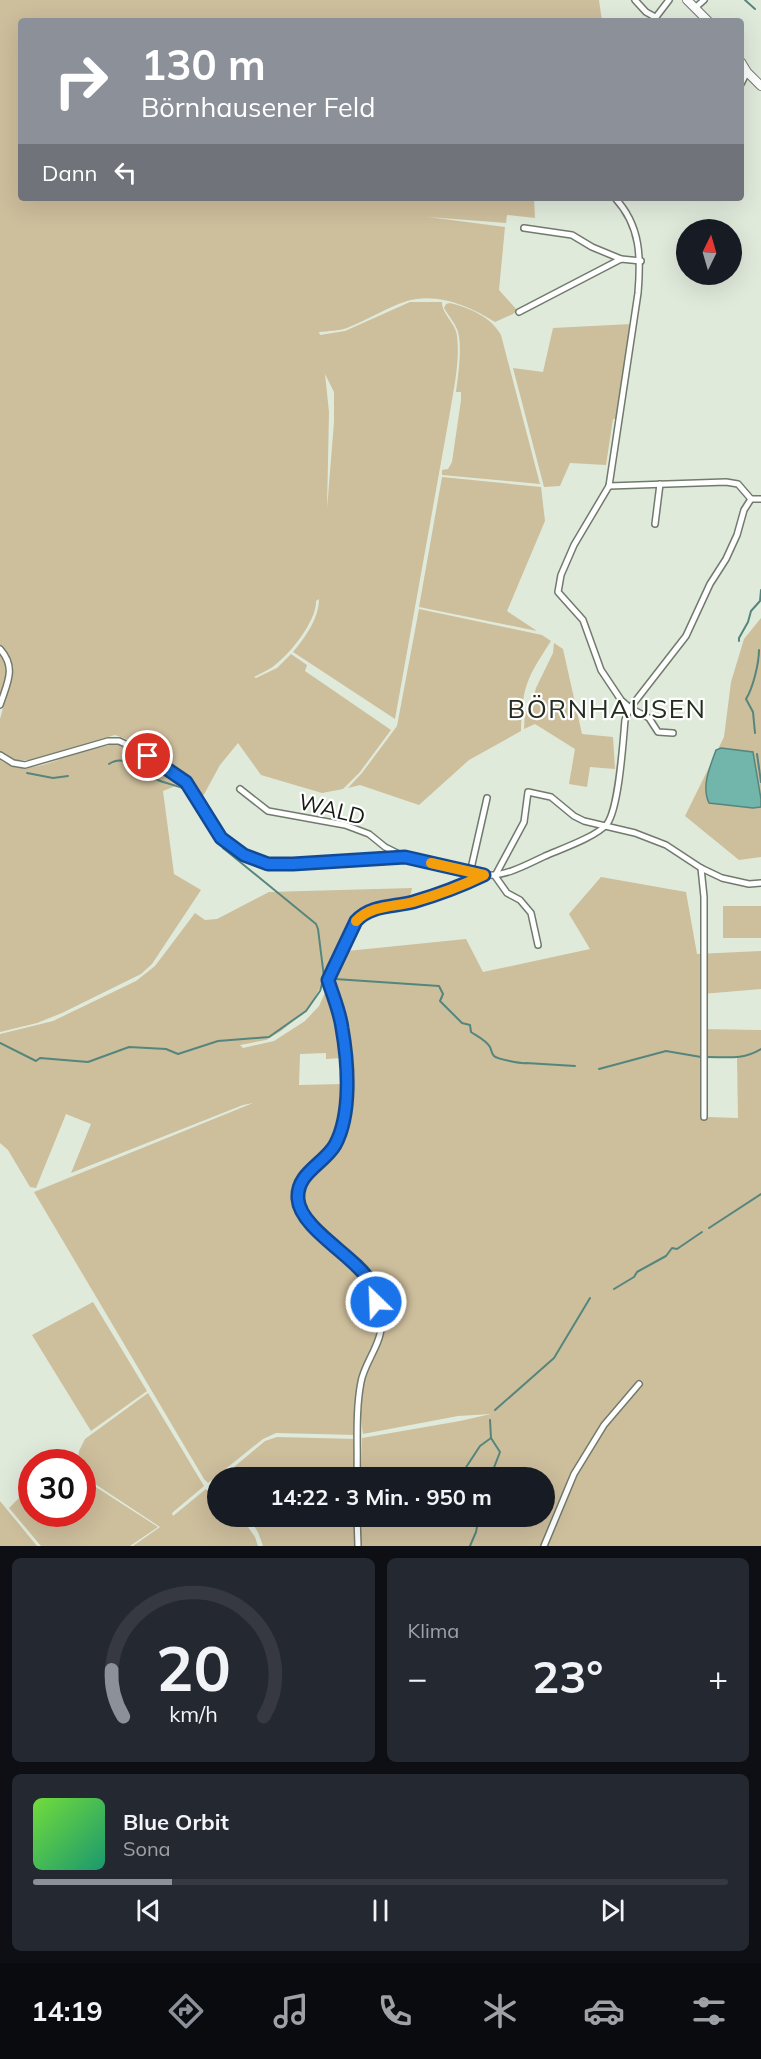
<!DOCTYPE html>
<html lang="de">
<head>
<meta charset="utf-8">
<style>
	body { margin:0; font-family:Mulish,sans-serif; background:#242831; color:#f1f3f6; height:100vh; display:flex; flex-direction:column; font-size:22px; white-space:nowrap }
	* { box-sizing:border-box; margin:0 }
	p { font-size:20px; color:#9ea1a6 }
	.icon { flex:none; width:33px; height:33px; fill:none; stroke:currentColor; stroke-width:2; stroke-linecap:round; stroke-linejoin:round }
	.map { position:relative; height:1546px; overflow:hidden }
	.drawer { display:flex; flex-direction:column; gap:12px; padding:12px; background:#0d0f14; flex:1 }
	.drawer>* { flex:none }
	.guide { position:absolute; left:18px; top:18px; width:726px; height:183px; border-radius:6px; box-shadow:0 6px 24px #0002; background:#8c9099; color:#fff; overflow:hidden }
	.needle { width:39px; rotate:5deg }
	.buttons { position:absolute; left:676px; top:219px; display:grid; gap:12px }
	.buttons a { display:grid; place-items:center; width:66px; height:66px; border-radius:50%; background:#171b24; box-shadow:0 6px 24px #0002; font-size:30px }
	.speed { position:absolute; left:18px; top:1449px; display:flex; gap:12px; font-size:30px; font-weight:700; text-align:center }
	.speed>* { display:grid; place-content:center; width:78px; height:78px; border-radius:50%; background:#171b24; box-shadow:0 6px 24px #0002; line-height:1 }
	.speed .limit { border:9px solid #d22; background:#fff; color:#111 }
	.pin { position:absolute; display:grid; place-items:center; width:51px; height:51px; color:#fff; margin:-26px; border:3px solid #fff; border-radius:50%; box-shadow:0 2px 6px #0007 }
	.me { position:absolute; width:66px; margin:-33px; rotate:336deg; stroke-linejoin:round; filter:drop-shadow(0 0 4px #0008) }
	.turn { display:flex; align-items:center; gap:21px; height:126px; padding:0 24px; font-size:27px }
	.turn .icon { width:78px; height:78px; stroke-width:2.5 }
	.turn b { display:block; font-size:42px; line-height:51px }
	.then { display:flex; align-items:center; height:57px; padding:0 24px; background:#0003; gap:12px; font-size:22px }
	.big { font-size:45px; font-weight:700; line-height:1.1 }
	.drawer .tile { flex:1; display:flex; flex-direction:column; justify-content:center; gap:9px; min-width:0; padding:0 21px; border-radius:9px; background:#242831 }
	.drawer .dial { align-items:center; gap:0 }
	.dial svg { height:156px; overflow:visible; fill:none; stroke:#363941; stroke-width:7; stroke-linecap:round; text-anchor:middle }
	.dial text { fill:#f1f3f6; stroke:none }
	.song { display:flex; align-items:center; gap:18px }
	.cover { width:72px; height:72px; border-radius:9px; background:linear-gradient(135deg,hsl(100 70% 55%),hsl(160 70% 35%)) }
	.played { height:6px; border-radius:3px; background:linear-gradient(90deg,#8c9099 20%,#363941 20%) }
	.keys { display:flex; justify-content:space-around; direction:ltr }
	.heat { display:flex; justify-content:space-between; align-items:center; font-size:33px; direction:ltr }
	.drawer .tiles { flex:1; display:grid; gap:12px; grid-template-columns:1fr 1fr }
	.tile:last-child { grid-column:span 2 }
	.trip { position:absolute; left:207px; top:1467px; width:348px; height:60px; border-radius:30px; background:#171b24; box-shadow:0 6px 24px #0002; font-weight:700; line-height:60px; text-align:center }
	.tabs { display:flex; height:96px; justify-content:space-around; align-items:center; background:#090b0e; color:#9ea1a6 }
	.tabs .icon { width:42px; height:42px }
	.tabs .current { color:#8c9099 }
	.tabs b { font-size:27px; color:#f1f3f6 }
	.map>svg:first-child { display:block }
	.green { fill:#cdbe9c; fill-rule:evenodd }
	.water { fill:#71b5ab; stroke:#55867e; stroke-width:1.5 }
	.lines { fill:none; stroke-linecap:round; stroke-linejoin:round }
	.stream { stroke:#55867e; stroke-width:2 }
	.street-casing { stroke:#717b6d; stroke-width:8 }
	.secondary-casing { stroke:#717b6d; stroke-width:10 }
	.street { stroke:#fff; stroke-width:5 }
	.secondary { stroke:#fff; stroke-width:8 }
	.route-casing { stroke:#114b97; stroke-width:15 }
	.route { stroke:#1a73e8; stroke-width:10 }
	.slow { stroke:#f59e0b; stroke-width:10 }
	.labels { text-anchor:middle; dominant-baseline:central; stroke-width:4.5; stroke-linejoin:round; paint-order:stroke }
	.street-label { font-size:22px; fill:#151914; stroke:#fff }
	.quarter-label { font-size:26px; letter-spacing:1.5px; fill:#252d21; stroke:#fff }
</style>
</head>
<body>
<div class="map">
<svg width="761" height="1546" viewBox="0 0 761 1546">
	<rect width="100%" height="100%" fill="#e0eadb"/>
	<!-- green -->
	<g class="green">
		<path d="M0,0h599l3,21h-581v177h513l1,20 -28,-3 -1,8 -78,-6 77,10 -6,63 18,20 -4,4 -18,8c-25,-16 -58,-30 -88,-21 -21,7 -40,19 -60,27 -8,3 -19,3 -28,4l1,3 25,-4 65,-29h32c0,13 14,21 15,34 3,25 -3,51 -7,76l-55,307 -102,-67c12,-14 26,-34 26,-53l-3,2c1,20 -28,56 -45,67 -5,3 -11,6 -17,9l2,1 21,-10 14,-14 16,11 -2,6 86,59 -31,42 -17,17 -21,4 -61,-18 -23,-32 -18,22 -18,33 -29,-33 -36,-22 -22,-8 -85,25h-17l-11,-7 -2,-3v-31l5,-18 -5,-2zM325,374l9,18v30l-7,87 2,-97z"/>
		<path d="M450,303c20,5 41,14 51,32l39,149 -98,-9v-5l6,-1 4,-7 9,-62v-8h-5c2,-16 7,-48 1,-63 -3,-7 -9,-14 -13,-21l2,-4z"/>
		<path d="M631,324l-15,95h-3l-7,46 -36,-2 -10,23 -16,1 -31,-119 30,4 10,-44z"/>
		<path d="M442,477l99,10 4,34 -38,90 30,20 -118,-24z"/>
		<path d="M419,609l123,26 9,6c-24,37 -29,45 -30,90l-52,29 -50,45 -59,-20 -12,3 14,-15 35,-47z"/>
		<path d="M761,618v239l-22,3 -54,-44 39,-79 7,-55 13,-43z"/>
		<path d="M554,643l9,6 19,85 31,3 2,32 -25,-2 -3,20 -18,-3 6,-35 -40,-25 -11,5 1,-18 5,-1 6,-22 17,-35z"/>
		<path d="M115,744l13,2 55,37 -20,8 11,83 27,16 -49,74 -11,10 -79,39 -25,10 -37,9v-272c24,17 52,1 78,-7 12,-4 25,-7 37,-9z"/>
		<path d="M601,877l85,15 11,62 64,-3v38l-59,5 -1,35 60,1v516h-401v-29l184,-1v-38l-183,-1 1,-39 98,-17 31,-7 -33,2 -95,18c-3,-18 -3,-37 1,-55 10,-39 30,-51 12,-96 -14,-32 -74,-51 -73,-89 1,-21 23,-31 34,-47 18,-24 14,-96 8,-125 -3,-14 -8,-27 -13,-39l15,-32 119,-12 17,33 107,-23 -21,-35zM707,1058h30l1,60 -31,-1z"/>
		<path d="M412,888l-2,9 -51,12 -17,28 -18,42 -14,28 -29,24 -15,9 -26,5 3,3 31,-7 31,-20 14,-15 9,-20 11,42 3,30 -16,1v-6l-26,1 -1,31 45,-1c2,19 -1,45 -12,61 -12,19 -39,30 -36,55 3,26 43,49 60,67 10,10 16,22 19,35 9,38 -8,46 -16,79 -4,16 -2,37 -3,54l-80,-2 -13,6 -55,44 -4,-4 -170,-287 219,-89 -10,2 -172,68 20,-49 -25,-10 -30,74 -6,-1 -22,-37 -8,-7v-109l53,-13 83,-40 19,-15 40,-53 10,7 12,-1 52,-27z"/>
		<rect x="723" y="906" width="38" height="32"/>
		<path d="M93,1302l54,89 -56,40 -59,-96z"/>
		<path d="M148,1393l56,93 -32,27 1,3 33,-27 11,9 1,18 23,1 14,20 3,9h-125l27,-19 -74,-49h-3l-1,-16h-4l1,-11 6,-12z"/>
		<path d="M277,1437l79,2v38l-135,1 44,-37z"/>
		<path d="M83,1480h2l73,47 -28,19h-89l-32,-38 22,-22 1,28h50z"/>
		<path d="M0,1501l37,45h-37z"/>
		<path d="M248,1517h108v29h-93l-5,-14z"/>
	</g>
	<!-- water -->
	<path class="water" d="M721,748l32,4 8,47v8l-8,1 -44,-5c-8,-17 1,-36 7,-53z"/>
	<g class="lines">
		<!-- stream -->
		<g class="stream">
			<path d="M745,0l10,9"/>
			<path d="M739,641v-3l9,-16 3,-11 9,-10 1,-11"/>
			<path d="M755,733l-2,-21 -7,-13c7,-11 13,-36 13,-49"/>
			<path d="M757,754l4,28"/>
			<path d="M109,764c16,-12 34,9 49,16 7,3 16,5 24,8"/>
			<path d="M27,773l26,5 15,-2"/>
			<path d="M335,979l104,7 4,8 -3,7 22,22 8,2 1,7c6,4 15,8 19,15 2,4 1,6 4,9 3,3 28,8 32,7l49,3"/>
			<path d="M0,1043l36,18 4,-3 48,4 41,-15 37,2 12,5 40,-13 51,-4 37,-26 14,-20 4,-14 -6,-48 -2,-5 -93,-76"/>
			<path d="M707,1057c20,0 36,3 54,-8"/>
			<path d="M599,1069l67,-18 35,6"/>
			<path d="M709,1228l52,-34"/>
			<path d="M614,1289l20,-12 3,-5 29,-16 6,-8 5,1 25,-17"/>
			<path d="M495,1410l59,-52 36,-60"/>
			<path d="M459,1478l21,-32 11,-8"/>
			<path d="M490,1478l10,-26 -9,-14 -1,-18"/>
			<path d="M366,1526l32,-7 4,-3"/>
			<path d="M470,1546l6,-14 3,-16"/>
		</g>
		<!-- street casing -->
		<g class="street-casing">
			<g id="street">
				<path d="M635,0l11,12 9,5"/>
				<path d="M695,8l9,-8"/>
				<path d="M653,21l16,-21"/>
				<path d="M741,84l6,-12"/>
				<path d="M615,198c26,28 26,60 23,95l-29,193 -35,59 -13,30 -3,17 25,28 18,50 20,30 9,8 19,10 9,14 15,1"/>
				<path d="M524,228l48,7 20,12 29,12"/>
				<path d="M519,312l102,-53 20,2"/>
				<path d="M609,486l117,-4 12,2 13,15"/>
				<path d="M655,524l5,-40"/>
				<path d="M0,649c17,19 7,34 0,56"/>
				<path d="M0,755l13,8 12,2 83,-24h11l13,6 31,18 23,16 35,57 23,17 24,8 25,1 111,-7"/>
				<path d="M240,789l28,22 77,14 24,9 16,13 20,10 79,18c21,2 42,-10 61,-19 16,-7 51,-19 62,-32 12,-16 16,-82 18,-104l5,-12 56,-72 24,-52 16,-25 11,-24 7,-25 7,-11h10"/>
				<path d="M701,868l3,29v220"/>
				<path d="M470,873l17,-75"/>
				<path d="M538,945l-7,-32 -11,-13 -13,-7 -12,-17 29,-54 4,-30 23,5 23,19 10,5 51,12 31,12 35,23 21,10 27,6 12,-1"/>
				<path d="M357,1478c1,-31 -2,-65 4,-96 3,-18 20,-38 20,-55 1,-13 -5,-32 -10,-44 -13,-28 -72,-53 -73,-84 -1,-26 27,-35 37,-55 17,-31 13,-82 7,-116 -2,-16 -9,-32 -14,-48l28,-59c14,-16 37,-14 56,-19 24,-7 48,-16 70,-26"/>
				<path d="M357,1516l1,30"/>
				<path d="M544,1546l30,-72 30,-49 35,-41"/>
			</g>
		</g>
		<!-- secondary casing -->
		<g class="secondary-casing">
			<g id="secondary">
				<path d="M687,0l21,21"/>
				<path d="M741,62l6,10 14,14"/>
			</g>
		</g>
		<!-- street -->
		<use href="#street" class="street"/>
		<!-- secondary -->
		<use href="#secondary" class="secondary"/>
	</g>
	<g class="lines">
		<!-- route casing -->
		<g class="route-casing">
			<path id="route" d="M148,756l38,26 35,56 23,17 24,9h25l112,-7 79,18c-23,11 -47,20 -71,27 -20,5 -43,3 -57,19l-28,59c5,16 12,32 14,48 6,34 10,86 -7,117 -11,19 -39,28 -37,54 2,29 56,57 71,81 4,6 5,15 7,22"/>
		</g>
		<!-- route -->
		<use href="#route" class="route"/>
		<!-- slow -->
		<path class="slow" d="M356,921c15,-16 38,-14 57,-19 24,-7 49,-16 71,-27l-53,-12"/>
	</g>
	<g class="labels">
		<!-- street labels -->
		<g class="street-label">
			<text transform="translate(332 809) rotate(14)">WALD</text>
		</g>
		<!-- quarter labels -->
		<g class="quarter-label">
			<text x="607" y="708">BÖRNHAUSEN</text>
		</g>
	</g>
</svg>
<div class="buttons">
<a><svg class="needle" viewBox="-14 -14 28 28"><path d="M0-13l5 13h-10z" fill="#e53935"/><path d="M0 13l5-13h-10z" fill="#9ea1a6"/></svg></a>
</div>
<div class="speed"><div class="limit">30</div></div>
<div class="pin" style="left:148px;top:756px;background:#d93025"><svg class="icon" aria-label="arrive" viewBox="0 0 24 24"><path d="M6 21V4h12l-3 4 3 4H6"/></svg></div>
<svg class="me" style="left:376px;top:1302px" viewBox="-20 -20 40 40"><circle r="17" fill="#1a73e8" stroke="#fff" stroke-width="3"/><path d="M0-11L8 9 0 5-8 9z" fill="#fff"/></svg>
<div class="trip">14:22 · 3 Min. · 950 m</div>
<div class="guide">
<div class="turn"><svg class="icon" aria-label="right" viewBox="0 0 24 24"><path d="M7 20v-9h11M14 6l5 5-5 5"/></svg><div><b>130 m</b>Börnhausener Feld</div></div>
<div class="then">Dann<svg class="icon" aria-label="left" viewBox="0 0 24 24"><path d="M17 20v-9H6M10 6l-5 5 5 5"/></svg></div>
</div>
</div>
<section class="drawer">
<div class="tiles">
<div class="tile dial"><svg viewBox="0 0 100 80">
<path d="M14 69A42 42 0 1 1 86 69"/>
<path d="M14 69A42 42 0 0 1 8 45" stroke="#8c9099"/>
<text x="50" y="56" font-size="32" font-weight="700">20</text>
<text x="50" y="72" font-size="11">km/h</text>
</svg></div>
<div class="tile"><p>Klima</p>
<div class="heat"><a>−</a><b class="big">23°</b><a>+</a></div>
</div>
<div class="tile">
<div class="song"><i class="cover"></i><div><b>Blue Orbit</b><p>Sona</p></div></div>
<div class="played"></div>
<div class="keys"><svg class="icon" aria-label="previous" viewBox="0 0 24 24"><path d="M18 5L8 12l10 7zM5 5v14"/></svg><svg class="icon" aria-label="pause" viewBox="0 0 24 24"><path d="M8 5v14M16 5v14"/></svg><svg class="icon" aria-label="next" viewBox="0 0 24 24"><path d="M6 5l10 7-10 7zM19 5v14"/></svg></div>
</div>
</div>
</section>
<nav class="tabs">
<b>14:19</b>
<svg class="icon current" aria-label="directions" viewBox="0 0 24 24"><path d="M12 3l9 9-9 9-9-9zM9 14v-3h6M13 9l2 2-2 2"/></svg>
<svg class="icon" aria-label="music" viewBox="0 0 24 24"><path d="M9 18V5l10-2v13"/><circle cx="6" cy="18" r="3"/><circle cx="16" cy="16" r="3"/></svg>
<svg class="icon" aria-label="phone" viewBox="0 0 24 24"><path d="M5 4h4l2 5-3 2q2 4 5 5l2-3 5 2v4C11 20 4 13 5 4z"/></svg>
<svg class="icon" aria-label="climate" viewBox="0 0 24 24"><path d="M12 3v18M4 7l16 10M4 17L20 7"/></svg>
<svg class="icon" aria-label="car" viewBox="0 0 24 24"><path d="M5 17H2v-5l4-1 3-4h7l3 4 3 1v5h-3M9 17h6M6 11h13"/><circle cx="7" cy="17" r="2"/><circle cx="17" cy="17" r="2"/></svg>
<svg class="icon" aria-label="filters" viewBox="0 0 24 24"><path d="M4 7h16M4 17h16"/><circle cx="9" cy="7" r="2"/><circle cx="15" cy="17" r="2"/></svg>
</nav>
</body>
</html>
